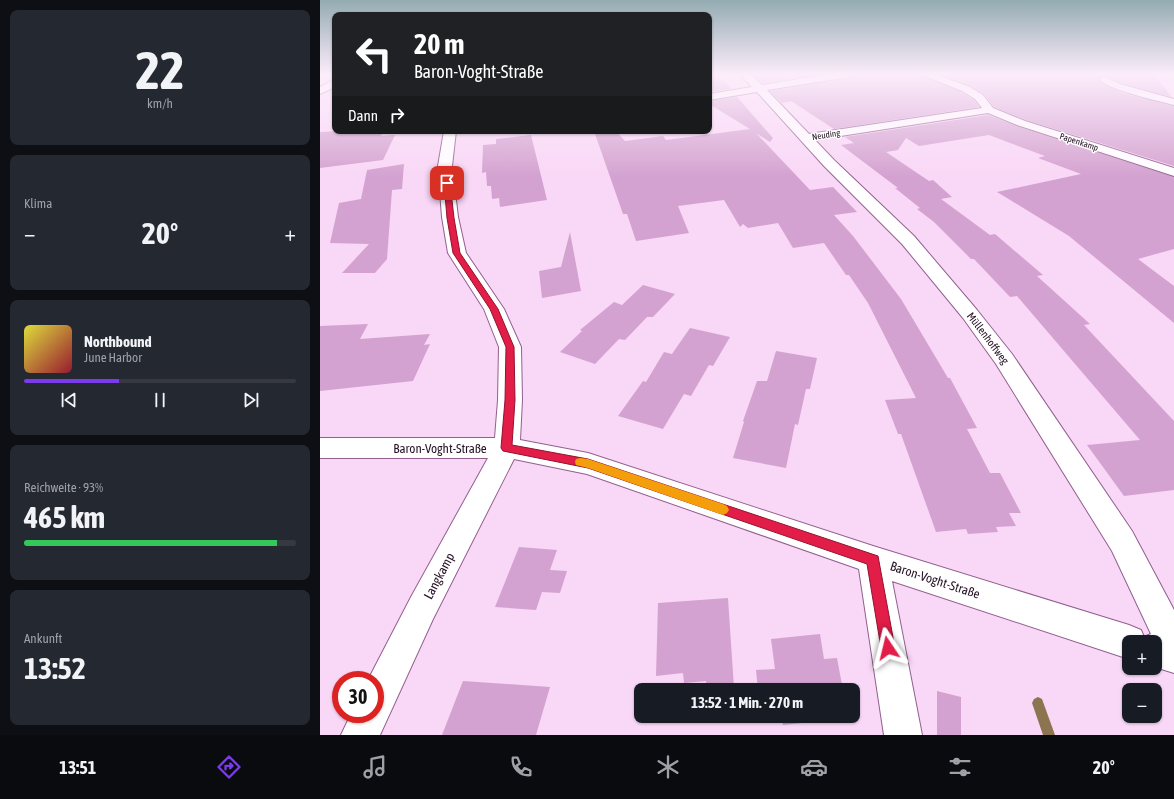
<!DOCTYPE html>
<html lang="de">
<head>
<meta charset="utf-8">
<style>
	body { margin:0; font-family:"Asap Condensed",sans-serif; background:#242831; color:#f1f3f6; height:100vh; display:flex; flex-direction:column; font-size:15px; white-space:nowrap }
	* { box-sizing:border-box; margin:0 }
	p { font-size:13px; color:#9ea1a6 }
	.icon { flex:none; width:22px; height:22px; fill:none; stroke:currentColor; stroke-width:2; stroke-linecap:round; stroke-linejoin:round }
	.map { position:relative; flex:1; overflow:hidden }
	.panel { display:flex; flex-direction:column; gap:10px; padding:10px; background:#0d0f14; width:320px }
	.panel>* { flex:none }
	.banner { position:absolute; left:12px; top:12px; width:380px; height:122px; border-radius:8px; box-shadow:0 1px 3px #0004; background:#202124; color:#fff; overflow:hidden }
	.controls { position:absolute; left:802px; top:635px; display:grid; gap:8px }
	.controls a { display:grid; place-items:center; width:40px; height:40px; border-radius:8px; background:#171b24; box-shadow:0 1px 3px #0004; font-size:20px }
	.speed { position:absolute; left:12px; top:671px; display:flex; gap:8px; font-size:20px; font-weight:700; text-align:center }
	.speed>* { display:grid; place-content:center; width:52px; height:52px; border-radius:50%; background:#171b24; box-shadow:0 1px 3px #0004; line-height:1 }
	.speed .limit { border:6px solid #d22; background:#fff; color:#111 }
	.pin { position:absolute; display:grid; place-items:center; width:34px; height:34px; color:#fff; margin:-17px; border-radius:8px; box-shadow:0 2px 6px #0006 }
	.me { position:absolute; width:44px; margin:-22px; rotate:350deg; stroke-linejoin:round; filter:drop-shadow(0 0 3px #0008) }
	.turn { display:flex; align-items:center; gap:14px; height:84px; padding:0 16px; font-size:18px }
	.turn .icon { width:52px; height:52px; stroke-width:2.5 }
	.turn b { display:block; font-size:28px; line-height:34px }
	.then { display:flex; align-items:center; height:38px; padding:0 16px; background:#0003; gap:8px; font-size:15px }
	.big { font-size:30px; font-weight:700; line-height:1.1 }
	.panel .card { flex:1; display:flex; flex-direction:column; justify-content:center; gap:6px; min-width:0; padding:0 14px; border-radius:8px; background:#242831 }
	.panel .dial { align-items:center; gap:0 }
	.dial b { font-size:52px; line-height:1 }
	.song { display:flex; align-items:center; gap:12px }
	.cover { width:48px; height:48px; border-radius:6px; background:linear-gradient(135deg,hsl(60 70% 55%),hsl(350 70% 35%)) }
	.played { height:4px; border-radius:2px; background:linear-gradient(90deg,#7c3aed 35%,#363941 35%) }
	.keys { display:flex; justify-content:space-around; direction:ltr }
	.heat { display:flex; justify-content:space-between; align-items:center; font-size:22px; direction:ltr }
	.charge { height:6px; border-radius:3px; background:linear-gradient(90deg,#34c759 93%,#363941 0) }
	.trip { position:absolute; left:314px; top:683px; width:226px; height:40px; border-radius:8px; background:#171b24; box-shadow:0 1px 3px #0004; font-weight:700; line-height:40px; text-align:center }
	.menu { display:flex; height:64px; justify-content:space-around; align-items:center; background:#090b0e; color:#9ea1a6 }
	.menu .icon { width:28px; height:28px }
	.menu .active { color:#7c3aed }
	.menu b { font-size:18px; color:#f1f3f6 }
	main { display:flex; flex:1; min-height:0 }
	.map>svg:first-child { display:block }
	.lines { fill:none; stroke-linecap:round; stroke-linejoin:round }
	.stream { fill:#8b744f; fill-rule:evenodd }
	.building { fill:#d4a2d0 }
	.minor-casing { stroke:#92608f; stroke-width:2 }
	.minor { fill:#fff; fill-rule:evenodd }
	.route { fill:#e11d48; stroke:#92132f }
	.slow { fill:#f59e0b }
	.labels { text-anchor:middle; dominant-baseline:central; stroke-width:3; stroke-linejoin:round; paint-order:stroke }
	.far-street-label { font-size:9px; fill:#261225; stroke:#fff }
	.street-label { font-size:11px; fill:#261225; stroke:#fff }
	.near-street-label { font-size:13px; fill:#261225; stroke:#fff }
</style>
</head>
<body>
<main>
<section class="panel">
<div class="card dial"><b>22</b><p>km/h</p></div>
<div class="card"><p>Klima</p>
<div class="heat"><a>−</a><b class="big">20°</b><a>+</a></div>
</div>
<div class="card">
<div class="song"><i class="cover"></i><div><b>Northbound</b><p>June Harbor</p></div></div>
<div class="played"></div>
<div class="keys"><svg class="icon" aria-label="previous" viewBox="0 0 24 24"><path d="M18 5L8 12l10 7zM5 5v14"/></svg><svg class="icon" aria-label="pause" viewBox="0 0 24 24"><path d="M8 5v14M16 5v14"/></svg><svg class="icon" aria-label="next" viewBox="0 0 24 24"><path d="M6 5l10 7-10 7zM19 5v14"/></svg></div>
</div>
<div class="card"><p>Reichweite · 93%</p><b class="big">465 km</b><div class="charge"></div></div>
<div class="card"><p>Ankunft</p><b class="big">13:52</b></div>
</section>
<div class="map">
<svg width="854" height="735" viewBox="0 0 854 735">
	<rect width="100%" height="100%" fill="#f9d7f6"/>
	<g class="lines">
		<!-- stream -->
		<path class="stream" d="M718,697l4,2 13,36h-12l-11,-32 2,-4z"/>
	</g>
	<!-- building -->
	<g class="building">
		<path d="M389,74h9l13,15 -22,3z"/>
		<path d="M433,74h66l-56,9z"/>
		<path d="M535,74h64l42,18 13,8 5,7 -145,22 -43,-28 -9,2 -12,-12 79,-13z"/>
		<path d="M619,74h214l19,23 -51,-14 -15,-7 -5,1 -3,3 7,5 18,8 51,13v60l-148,-46 -32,-13 -10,-13 -13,-8z"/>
		<path d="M417,97l36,41 -3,4 -14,-9 54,57 23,-3 24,25 -23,3 19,21 48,63 47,79h2l27,50 -10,1 23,44h10l21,40h-12l7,13 -20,1 2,5 -30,2 -2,-5 -30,3 -35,-98h-3l-13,-34 31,-2 -48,-95 -19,-28h-3l-22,-32 -31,5 -15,-25 -30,5 -5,-4 -3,3 -16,-27 -46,6 11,27 -53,8 -9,-27h-4l-29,-83h22l9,10 38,-5 3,4 84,-11 -41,-25v-3z"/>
		<path d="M668,115l29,11 157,51v72l-36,10 36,27v37l-105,-87 -72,-44 84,-18 -43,-16 7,-2 -56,-21 -70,11 -13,-8 -8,12 -12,2 43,29 4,-1 19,17 -11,2 49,36 5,-1 48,41 -6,1 53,48 -6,1 90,96v69l-50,6 -37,-51 53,-5 -123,-144 -7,1 -36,-38h-3l-37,-37 -17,-13 3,-1 -25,-20h3l-57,-43 13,-2 -9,-6z"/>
		<path d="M22,131h42l-3,5 14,-1 -12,25 -63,8v-36z"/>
		<path d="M211,135l16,65 -47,7 -1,-9 -7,1 -1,-13h-4l-1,-14 -4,1 1,-28 13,-1v-5z"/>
		<path d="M84,164l-2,25 -10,1 -5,69 -12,14h-33l27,-29 -39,-1 9,-40 22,-4 6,-29z"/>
		<path d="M250,232l11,59 -39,7 -3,-27 22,-4z"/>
		<path d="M323,285l32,9 -22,23h-6l-22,23 -6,-1 -24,25 -35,-12 22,-21 -2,-1 34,-28 8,3z"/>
		<path d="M48,324l-8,15 70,-5 -6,11 6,-1 -17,37 -93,10v-65z"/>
		<path d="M370,328l40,9 -17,29 -4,-1 -18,31 -7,-2 -21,35 -45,-13 25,-35 3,1 18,-30 8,2z"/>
		<path d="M456,351l41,7 -7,31h-4l-8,36 -3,-1 -9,44 -53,-10 11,-36 -1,-1 14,-40h10z"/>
		<path d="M199,547l38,3 -7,20 17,1 -7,22 -18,-1 -6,18 -41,-3z"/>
		<path d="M408,598l6,90 -27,2 -1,-9 -22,2 -1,-10 -27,3 2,-73z"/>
		<path d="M500,634l4,25 13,-1 6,32h-85l-2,-20 19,-1 -4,-30z"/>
		<path d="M143,681l87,6 -14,48h-94z"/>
		<path d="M617,691l24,6v38h-24z"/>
		<path d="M441,716h58l2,5 -38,4 -1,-5 -21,2z"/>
	</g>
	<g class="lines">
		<!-- minor casing -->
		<g class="minor-casing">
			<g id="minor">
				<path d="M420,74h11l11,11 68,-11h24l-5,3 -82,13 42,44 173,-26 -7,-9 -13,-8 -42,-17h14l36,13 13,8 10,13 32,13 149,47v8l-157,-51 -29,-12 -173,27 19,20 80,76 63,74 35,44 120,177 42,79v63l-19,-6v-25h-26v17l-237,-78 30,154h-38l-25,-166 -272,-95 -73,-15 -81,160 -53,116h-39l10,-21h24v-34h-7l43,-83 77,-139h-168v-20h175l3,-38 1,-53 -15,-38 -36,-56 -6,-36 -4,-51 6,-35h12l-4,35 6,51 8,36 38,56 17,38 1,53 -2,40 68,13 285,93 256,79 12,5 3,7 7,-3 -39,-83 -116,-187 -33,-46 -61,-74 -78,-78 -67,-74 -48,8v-6l43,-7z"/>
				<path d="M785,77l15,7 54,15v6c-15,-4 -65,-15 -74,-25l2,-2z"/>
				<path d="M15,79v8l-15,7v-7z"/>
			</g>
		</g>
		<!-- minor -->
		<use href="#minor" class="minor"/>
	</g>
	<!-- sky -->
	<linearGradient id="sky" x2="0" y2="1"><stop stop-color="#94abb2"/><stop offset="0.42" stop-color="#fcedfb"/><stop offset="1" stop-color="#fcedfb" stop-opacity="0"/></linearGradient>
	<rect width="854" height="177" fill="url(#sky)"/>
	<!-- route -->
	<path class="route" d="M127,181l3,2 4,35 6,35 38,56 16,38 1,53 -3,45 76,14 290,97 17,92 -2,5 -5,2 -5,-2 -2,-5 -14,-84 -279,-96 -85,-17 -2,-3 4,-48 1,-53 -16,-38 -37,-56 -6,-35 -3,-35z"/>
	<!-- slow -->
	<path class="slow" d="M260,458l8,1 135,45 4,2 2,4 -2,3 -4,2 -135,-47 -12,-3 -1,-3 1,-3z"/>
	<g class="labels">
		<!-- far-street labels -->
		<g class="far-street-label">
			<text transform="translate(506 135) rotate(-9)">Neuding</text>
			<text transform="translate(759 142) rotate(18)">Papenkamp</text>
		</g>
		<!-- street labels -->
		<g class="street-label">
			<text transform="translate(668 338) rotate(53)">Müllenhoffweg</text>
		</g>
		<!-- near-street labels -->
		<g class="near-street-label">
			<text x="120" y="448">Baron-Voght-Straße</text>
			<text transform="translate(119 576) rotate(-62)">Langkamp</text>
			<text transform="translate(615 580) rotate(18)">Baron-Voght-Straße</text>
		</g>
	</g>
</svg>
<div class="controls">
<a>+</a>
<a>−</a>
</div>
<div class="speed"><div class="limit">30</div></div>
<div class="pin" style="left:127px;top:183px;background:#d93025"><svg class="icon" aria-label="arrive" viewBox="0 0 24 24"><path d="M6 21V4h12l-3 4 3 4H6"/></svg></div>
<svg class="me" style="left:568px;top:648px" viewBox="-20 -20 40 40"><path d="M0-17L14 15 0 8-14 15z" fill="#e11d48" stroke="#fff" stroke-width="4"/></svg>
<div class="trip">13:52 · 1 Min. · 270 m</div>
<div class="banner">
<div class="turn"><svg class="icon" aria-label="left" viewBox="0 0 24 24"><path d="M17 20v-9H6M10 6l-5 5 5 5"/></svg><div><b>20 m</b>Baron-Voght-Straße</div></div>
<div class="then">Dann<svg class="icon" aria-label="right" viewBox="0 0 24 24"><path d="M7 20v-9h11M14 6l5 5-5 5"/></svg></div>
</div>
</div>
</main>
<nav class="menu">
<b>13:51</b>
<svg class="icon active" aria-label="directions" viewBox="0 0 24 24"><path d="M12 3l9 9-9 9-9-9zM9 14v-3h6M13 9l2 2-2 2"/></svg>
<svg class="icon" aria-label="music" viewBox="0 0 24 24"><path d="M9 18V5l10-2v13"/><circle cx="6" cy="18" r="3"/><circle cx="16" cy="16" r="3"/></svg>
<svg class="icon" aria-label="phone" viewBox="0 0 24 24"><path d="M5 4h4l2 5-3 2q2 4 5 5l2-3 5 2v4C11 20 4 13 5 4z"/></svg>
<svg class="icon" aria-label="climate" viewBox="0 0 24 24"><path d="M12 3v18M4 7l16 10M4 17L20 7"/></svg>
<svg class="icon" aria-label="car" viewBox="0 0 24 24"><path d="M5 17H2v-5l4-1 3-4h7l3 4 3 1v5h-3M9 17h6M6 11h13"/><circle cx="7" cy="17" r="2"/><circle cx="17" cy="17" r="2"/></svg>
<svg class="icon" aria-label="filters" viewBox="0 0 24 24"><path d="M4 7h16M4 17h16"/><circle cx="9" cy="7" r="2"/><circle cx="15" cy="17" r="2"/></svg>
<b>20°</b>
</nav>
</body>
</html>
